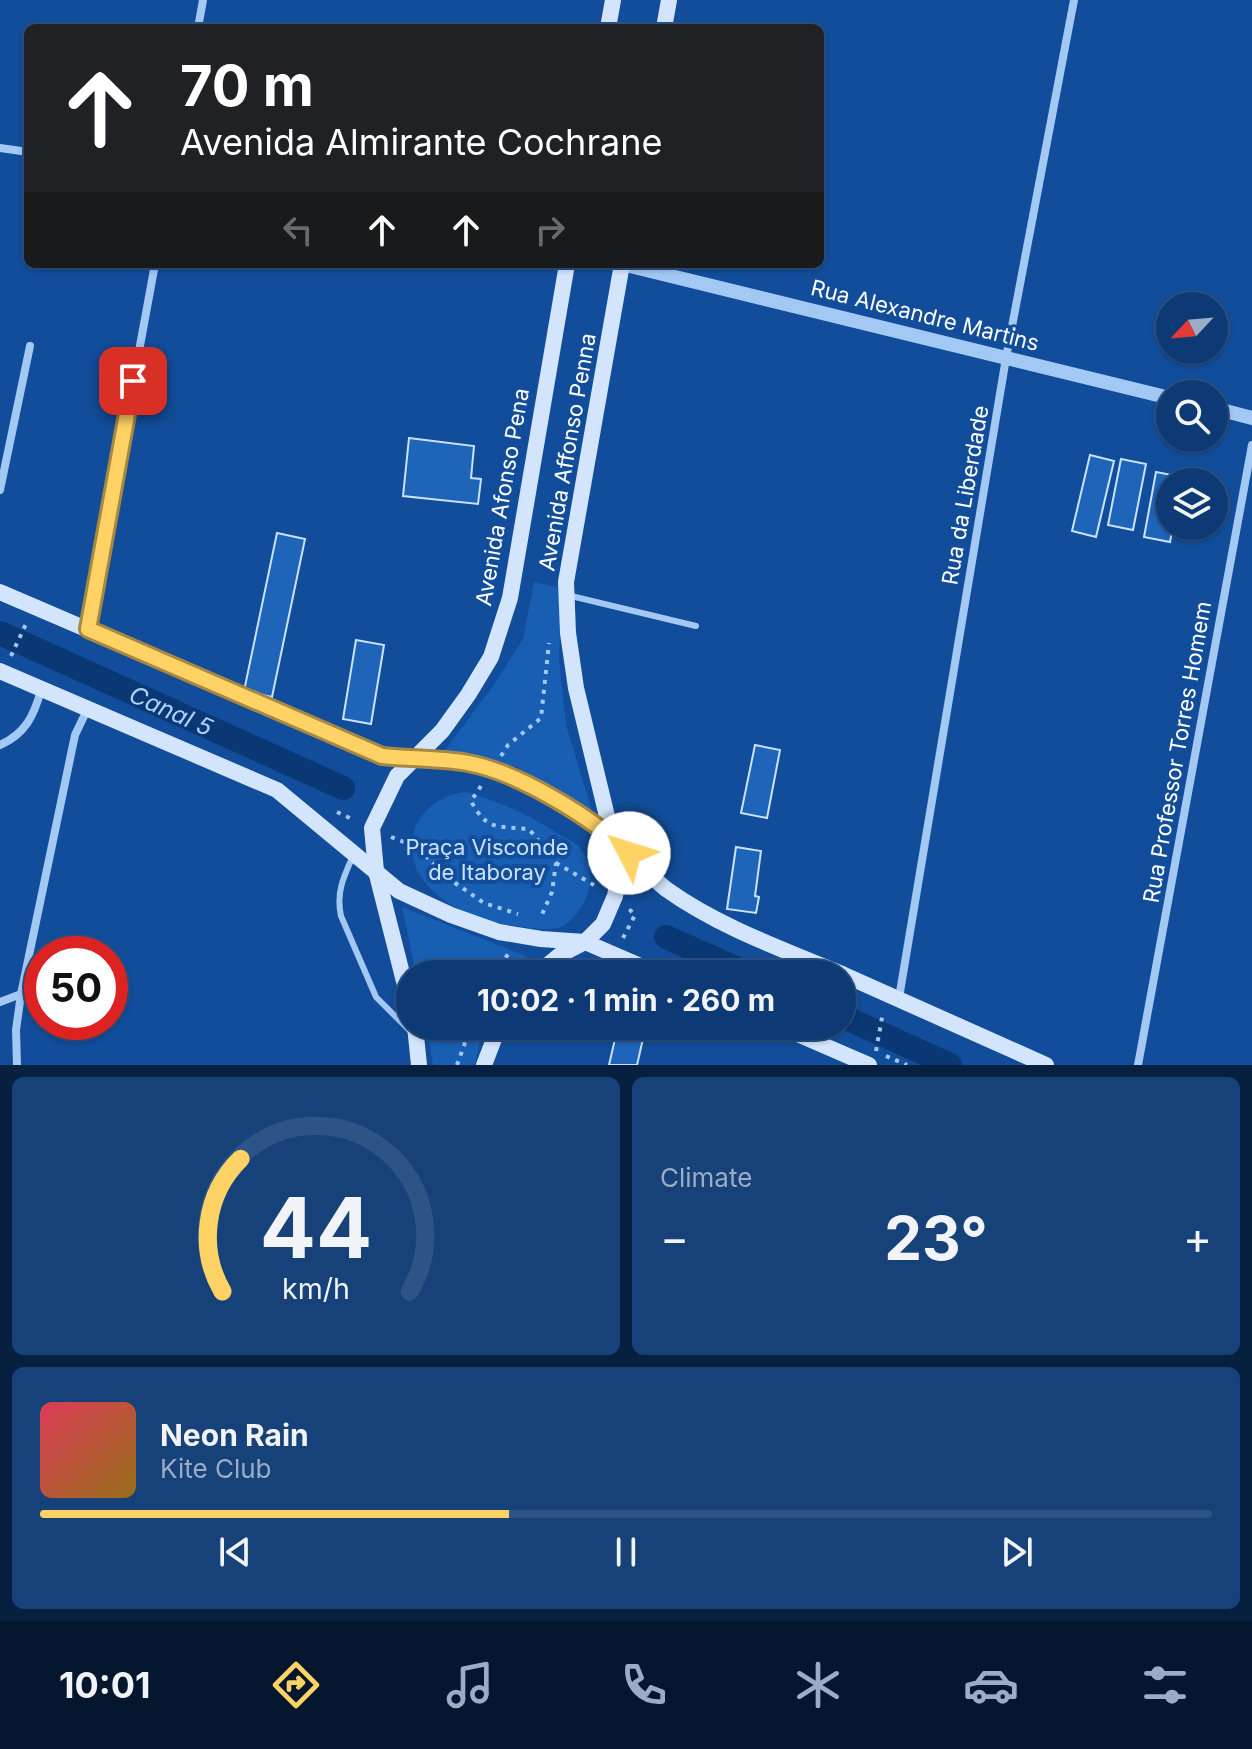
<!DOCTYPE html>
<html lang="en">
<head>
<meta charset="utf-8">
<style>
	body { margin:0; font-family:Inter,sans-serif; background:#164179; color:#f1f3f6; height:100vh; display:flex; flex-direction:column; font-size:30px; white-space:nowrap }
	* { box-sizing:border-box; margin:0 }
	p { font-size:26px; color:#9aadc5 }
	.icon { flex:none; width:44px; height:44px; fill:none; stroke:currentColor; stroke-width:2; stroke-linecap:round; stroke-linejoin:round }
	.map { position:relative; height:1065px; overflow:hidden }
	.side { display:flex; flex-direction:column; gap:12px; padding:12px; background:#072040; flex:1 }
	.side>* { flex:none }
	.hud { position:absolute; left:24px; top:24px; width:800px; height:244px; border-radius:12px; box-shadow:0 2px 6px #0004,0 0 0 2px #2d5486; background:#202124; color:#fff; overflow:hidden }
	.needle { width:52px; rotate:244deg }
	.tools { position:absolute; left:1156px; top:292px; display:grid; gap:16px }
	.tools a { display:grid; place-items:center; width:72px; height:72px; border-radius:50%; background:#0d3a74; box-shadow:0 2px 6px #0004,0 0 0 2px #2d5486; font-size:40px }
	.speed { position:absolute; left:24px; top:936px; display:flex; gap:16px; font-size:40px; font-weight:700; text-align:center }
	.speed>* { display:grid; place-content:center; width:104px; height:104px; border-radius:50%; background:#0d3a74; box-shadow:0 2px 6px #0004,0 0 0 2px #2d5486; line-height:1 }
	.speed .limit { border:12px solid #d22; background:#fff; color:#111 }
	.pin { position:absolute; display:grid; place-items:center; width:68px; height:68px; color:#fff; margin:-34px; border-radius:16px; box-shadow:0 4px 12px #0006 }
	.me { position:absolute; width:88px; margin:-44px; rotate:310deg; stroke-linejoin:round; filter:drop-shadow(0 0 6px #0008) }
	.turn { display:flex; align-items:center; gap:28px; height:168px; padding:0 24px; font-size:36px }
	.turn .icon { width:104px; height:104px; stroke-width:2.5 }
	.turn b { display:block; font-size:56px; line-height:68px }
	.lanes { display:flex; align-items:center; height:76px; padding:0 24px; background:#0003; justify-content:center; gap:40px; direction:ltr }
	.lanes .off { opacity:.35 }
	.big { font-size:60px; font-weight:700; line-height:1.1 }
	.side .widget { flex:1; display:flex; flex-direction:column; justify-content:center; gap:12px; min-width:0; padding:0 28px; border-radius:12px; background:#164179 }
	.side .dial { align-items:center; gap:0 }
	.dial svg { height:208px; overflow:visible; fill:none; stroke:#2d5486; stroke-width:7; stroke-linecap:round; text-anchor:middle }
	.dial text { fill:#f1f3f6; stroke:none }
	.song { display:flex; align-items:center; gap:24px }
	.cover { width:96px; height:96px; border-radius:12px; background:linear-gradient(135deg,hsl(350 70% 55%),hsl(40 70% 35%)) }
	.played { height:8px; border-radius:4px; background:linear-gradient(90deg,#ffd266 40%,#2d5486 40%) }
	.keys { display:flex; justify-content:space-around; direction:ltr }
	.heat { display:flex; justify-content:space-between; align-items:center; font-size:44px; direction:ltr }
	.side .tiles { flex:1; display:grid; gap:12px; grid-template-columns:1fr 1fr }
	.widget:last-child { grid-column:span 2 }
	.trip { position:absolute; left:396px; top:960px; width:460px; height:80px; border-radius:40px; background:#0d3a74; box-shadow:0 2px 6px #0004,0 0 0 2px #2d5486; font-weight:700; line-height:80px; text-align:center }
	.tab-bar { display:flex; height:128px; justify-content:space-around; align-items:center; background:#05172e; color:#9aadc5 }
	.tab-bar .icon { width:56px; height:56px }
	.tab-bar .current { color:#ffd266 }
	.tab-bar b { font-size:36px; color:#f1f3f6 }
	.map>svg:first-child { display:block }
	.green { fill:#185fb4 }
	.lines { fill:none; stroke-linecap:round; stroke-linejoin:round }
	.canal { stroke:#0a3875; stroke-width:24 }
	.building { fill:#1e64b9; stroke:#cbe2fe; stroke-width:2 }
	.path { stroke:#a3c8f4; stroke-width:4; stroke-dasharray:4 6; stroke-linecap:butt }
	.service { stroke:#a3c8f4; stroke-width:6 }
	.minor { stroke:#a3c8f4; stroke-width:8 }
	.tertiary { stroke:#a3c8f4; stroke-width:14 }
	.secondary { stroke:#d3e5fd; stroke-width:16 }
	.route-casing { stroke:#a68842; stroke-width:20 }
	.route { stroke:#ffd266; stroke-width:14 }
	.labels { text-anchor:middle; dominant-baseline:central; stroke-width:8; stroke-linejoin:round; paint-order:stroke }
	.street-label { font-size:22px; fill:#fff; stroke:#114d9a }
	.park-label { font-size:22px; fill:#cbe2fe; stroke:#114d9a }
	.water-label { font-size:24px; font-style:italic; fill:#afd2fb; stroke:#114d9a }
</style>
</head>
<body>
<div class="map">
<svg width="1252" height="1065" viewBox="0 0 1252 1065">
	<rect width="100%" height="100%" fill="#114d9a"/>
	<!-- green -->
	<g class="green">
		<path d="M534,582l27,6 -2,72 7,65 26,86 -75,-44 -72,-17 48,-64 30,-47z"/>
		<path d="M466,792c34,10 65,23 94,43 7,4 16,8 20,13 19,24 9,59 -14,76 -9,7 -24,5 -35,4 -36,-4 -73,-12 -100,-39 -38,-37 -16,-92 35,-97z"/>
		<path d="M402,907l126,50 -9,17h-103z"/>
		<path d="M426,1026h63l-10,19 -4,20h-42z"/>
	</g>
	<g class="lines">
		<!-- canal -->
		<g class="canal">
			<path id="s1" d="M0,633l343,155"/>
			<path d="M666,937l83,37"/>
			<path d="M842,1016l108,49"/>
		</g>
	</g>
	<!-- building -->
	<g class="building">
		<path d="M409,438l65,8 -3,32 10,1 -3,25 -75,-8z"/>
		<path d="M1090,455l24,6 -18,76 -24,-6z"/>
		<path d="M1121,459l25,5 -13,66 -25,-5z"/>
		<path d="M1156,472l26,5 -1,5h-11v44h3l-3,16 -26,-5z"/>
		<path d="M277,533l28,6 -33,158 -28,-6z"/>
		<path d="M356,640l28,5 -13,79 -28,-5z"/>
		<path d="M755,745l25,5 -13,68 -26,-5z"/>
		<path d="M736,847l25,4 -6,45 4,1 -3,16 -29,-4z"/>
		<path d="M618,1026l27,4 -8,35h-28z"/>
	</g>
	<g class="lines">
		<!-- path -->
		<g class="path">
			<path d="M11,656l15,-32"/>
			<path d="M501,756l7,-11 33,-27 8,-75"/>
			<path d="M481,786l-10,15c16,30 26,25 58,28l27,34 -4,29 -12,27"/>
			<path d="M337,812l17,8"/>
			<path d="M391,837l26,10 28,29 39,27 34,11"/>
			<path d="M556,863l43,25"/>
			<path d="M623,938l12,-23 -6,-6"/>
			<path d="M676,964l23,10"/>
			<path d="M494,974l15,-21"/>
			<path d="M876,1051l7,-39"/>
			<path d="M886,1056l21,9"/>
			<path d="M457,1065l14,-39"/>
		</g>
		<!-- service -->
		<g class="service">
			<path d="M567,595l129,31"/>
			<path d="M353,856c-10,22 -17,37 -12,60l35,81 35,35"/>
		</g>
		<!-- minor -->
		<g class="minor">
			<path d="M198,28l5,-28"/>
			<path d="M0,148l28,4"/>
			<path d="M0,490l30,-144"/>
			<path d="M88,629l67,-365"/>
			<path d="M0,745c25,-11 34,-29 41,-55"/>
			<path d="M899,998l107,-640 68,-358"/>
			<path d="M0,1002l21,-8"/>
			<path d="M17,1065l-1,-35 5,-36 54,-259 12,-25"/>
			<path d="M1138,1065l114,-620"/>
		</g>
		<!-- tertiary -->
		<g class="tertiary">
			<path d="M622,264l548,134"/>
			<path d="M1214,408l38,10"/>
		</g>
		<!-- secondary -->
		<g class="secondary">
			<path d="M608,28l5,-28"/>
			<path d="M664,28l5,-28"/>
			<path d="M0,592l382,164c30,3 61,2 91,8 41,9 108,46 140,74 19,15 34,36 53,51 53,38 116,60 176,85"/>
			<path d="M0,671l277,119 122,101 52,24 48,17 42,7 44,3 74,32"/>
			<path d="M537,974l23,-19 25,-13 18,-18 12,-28 3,-16 -6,-43 -36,-149 -8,-55 -2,-51 56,-318"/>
			<path d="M842,974l204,91"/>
			<path d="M410,1005l-34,-134 -4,-43 25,-52 45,-45 26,-36 23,-38 19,-59 57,-334"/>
			<path d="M415,1026l4,39"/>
			<path d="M779,1026l90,39"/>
			<path d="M484,1065l15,-39"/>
		</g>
	</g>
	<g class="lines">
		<!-- route casing -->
		<g class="route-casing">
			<path id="route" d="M133,381l-45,248 294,127c29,3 58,2 86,7 50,9 125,55 161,90"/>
		</g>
		<!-- route -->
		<use href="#route" class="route"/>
	</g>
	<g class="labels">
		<!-- street labels -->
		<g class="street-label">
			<text transform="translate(925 315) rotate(14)">Rua Alexandre Martins</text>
			<text transform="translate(567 452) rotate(-80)">Avenida Affonso Penna</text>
			<text transform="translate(965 495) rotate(-80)">Rua da Liberdade</text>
			<text transform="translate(502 497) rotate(-80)">Avenida Afonso Pena</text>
			<text transform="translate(1177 752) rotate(-80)">Rua Professor Torres Homem</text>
		</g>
		<!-- park labels -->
		<g class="park-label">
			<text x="487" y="847">Praça Visconde<tspan x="487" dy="25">de Itaboray</tspan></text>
		</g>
		<!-- water labels -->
		<g class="water-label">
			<text stroke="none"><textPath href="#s1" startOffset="188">Canal 5</textPath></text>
		</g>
	</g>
</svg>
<div class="tools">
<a><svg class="needle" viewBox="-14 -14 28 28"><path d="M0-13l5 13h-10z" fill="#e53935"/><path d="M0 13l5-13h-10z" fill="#9aadc5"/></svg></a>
<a><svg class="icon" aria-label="search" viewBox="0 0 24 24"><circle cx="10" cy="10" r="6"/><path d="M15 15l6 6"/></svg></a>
<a><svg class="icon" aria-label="layers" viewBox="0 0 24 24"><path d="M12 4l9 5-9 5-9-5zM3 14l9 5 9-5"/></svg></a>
</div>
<div class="speed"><div class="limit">50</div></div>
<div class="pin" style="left:133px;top:381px;background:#d93025"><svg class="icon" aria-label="arrive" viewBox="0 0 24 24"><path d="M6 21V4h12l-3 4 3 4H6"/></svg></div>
<svg class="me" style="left:629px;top:853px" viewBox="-20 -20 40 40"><circle r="19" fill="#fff"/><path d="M0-13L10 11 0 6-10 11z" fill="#ffd266"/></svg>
<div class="trip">10:02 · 1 min · 260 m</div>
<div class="hud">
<div class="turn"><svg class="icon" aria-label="ahead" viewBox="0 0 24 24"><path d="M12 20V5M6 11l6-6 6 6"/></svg><div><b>70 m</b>Avenida Almirante Cochrane</div></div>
<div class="lanes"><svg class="icon off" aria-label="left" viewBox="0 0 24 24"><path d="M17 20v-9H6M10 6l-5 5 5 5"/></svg><svg class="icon" aria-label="ahead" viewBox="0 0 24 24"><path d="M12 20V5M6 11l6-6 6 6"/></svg><svg class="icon" aria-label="ahead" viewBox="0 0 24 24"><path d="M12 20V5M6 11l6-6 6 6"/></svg><svg class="icon off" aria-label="right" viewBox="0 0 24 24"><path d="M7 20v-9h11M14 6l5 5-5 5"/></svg></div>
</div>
</div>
<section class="side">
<div class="tiles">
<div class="widget dial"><svg viewBox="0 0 100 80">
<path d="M14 69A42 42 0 1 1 86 69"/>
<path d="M14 69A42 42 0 0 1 21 18" stroke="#ffd266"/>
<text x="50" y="56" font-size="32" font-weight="700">44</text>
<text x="50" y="72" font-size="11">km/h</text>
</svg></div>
<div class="widget"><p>Climate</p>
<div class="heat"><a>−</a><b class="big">23°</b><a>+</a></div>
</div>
<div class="widget">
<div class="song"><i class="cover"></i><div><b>Neon Rain</b><p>Kite Club</p></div></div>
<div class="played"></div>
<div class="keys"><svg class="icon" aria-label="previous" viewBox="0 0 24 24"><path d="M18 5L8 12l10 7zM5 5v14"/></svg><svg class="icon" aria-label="pause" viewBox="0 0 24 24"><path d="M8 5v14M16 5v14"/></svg><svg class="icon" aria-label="next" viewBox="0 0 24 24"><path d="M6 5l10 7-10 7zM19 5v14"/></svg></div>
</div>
</div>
</section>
<nav class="tab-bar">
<b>10:01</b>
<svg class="icon current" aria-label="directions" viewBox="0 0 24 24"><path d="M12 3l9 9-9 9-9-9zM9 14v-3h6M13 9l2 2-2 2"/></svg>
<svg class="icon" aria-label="music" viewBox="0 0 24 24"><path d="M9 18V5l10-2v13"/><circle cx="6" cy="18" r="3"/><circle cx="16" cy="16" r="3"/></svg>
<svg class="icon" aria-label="phone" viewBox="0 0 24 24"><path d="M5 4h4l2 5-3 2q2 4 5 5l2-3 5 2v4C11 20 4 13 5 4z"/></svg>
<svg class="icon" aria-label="climate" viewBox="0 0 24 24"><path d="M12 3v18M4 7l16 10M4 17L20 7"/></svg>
<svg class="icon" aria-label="car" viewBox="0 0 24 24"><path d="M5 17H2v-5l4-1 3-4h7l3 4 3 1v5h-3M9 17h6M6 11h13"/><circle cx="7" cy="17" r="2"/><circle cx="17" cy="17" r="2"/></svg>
<svg class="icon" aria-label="filters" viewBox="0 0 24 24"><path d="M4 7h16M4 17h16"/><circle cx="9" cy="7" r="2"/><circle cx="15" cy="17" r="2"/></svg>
</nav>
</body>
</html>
